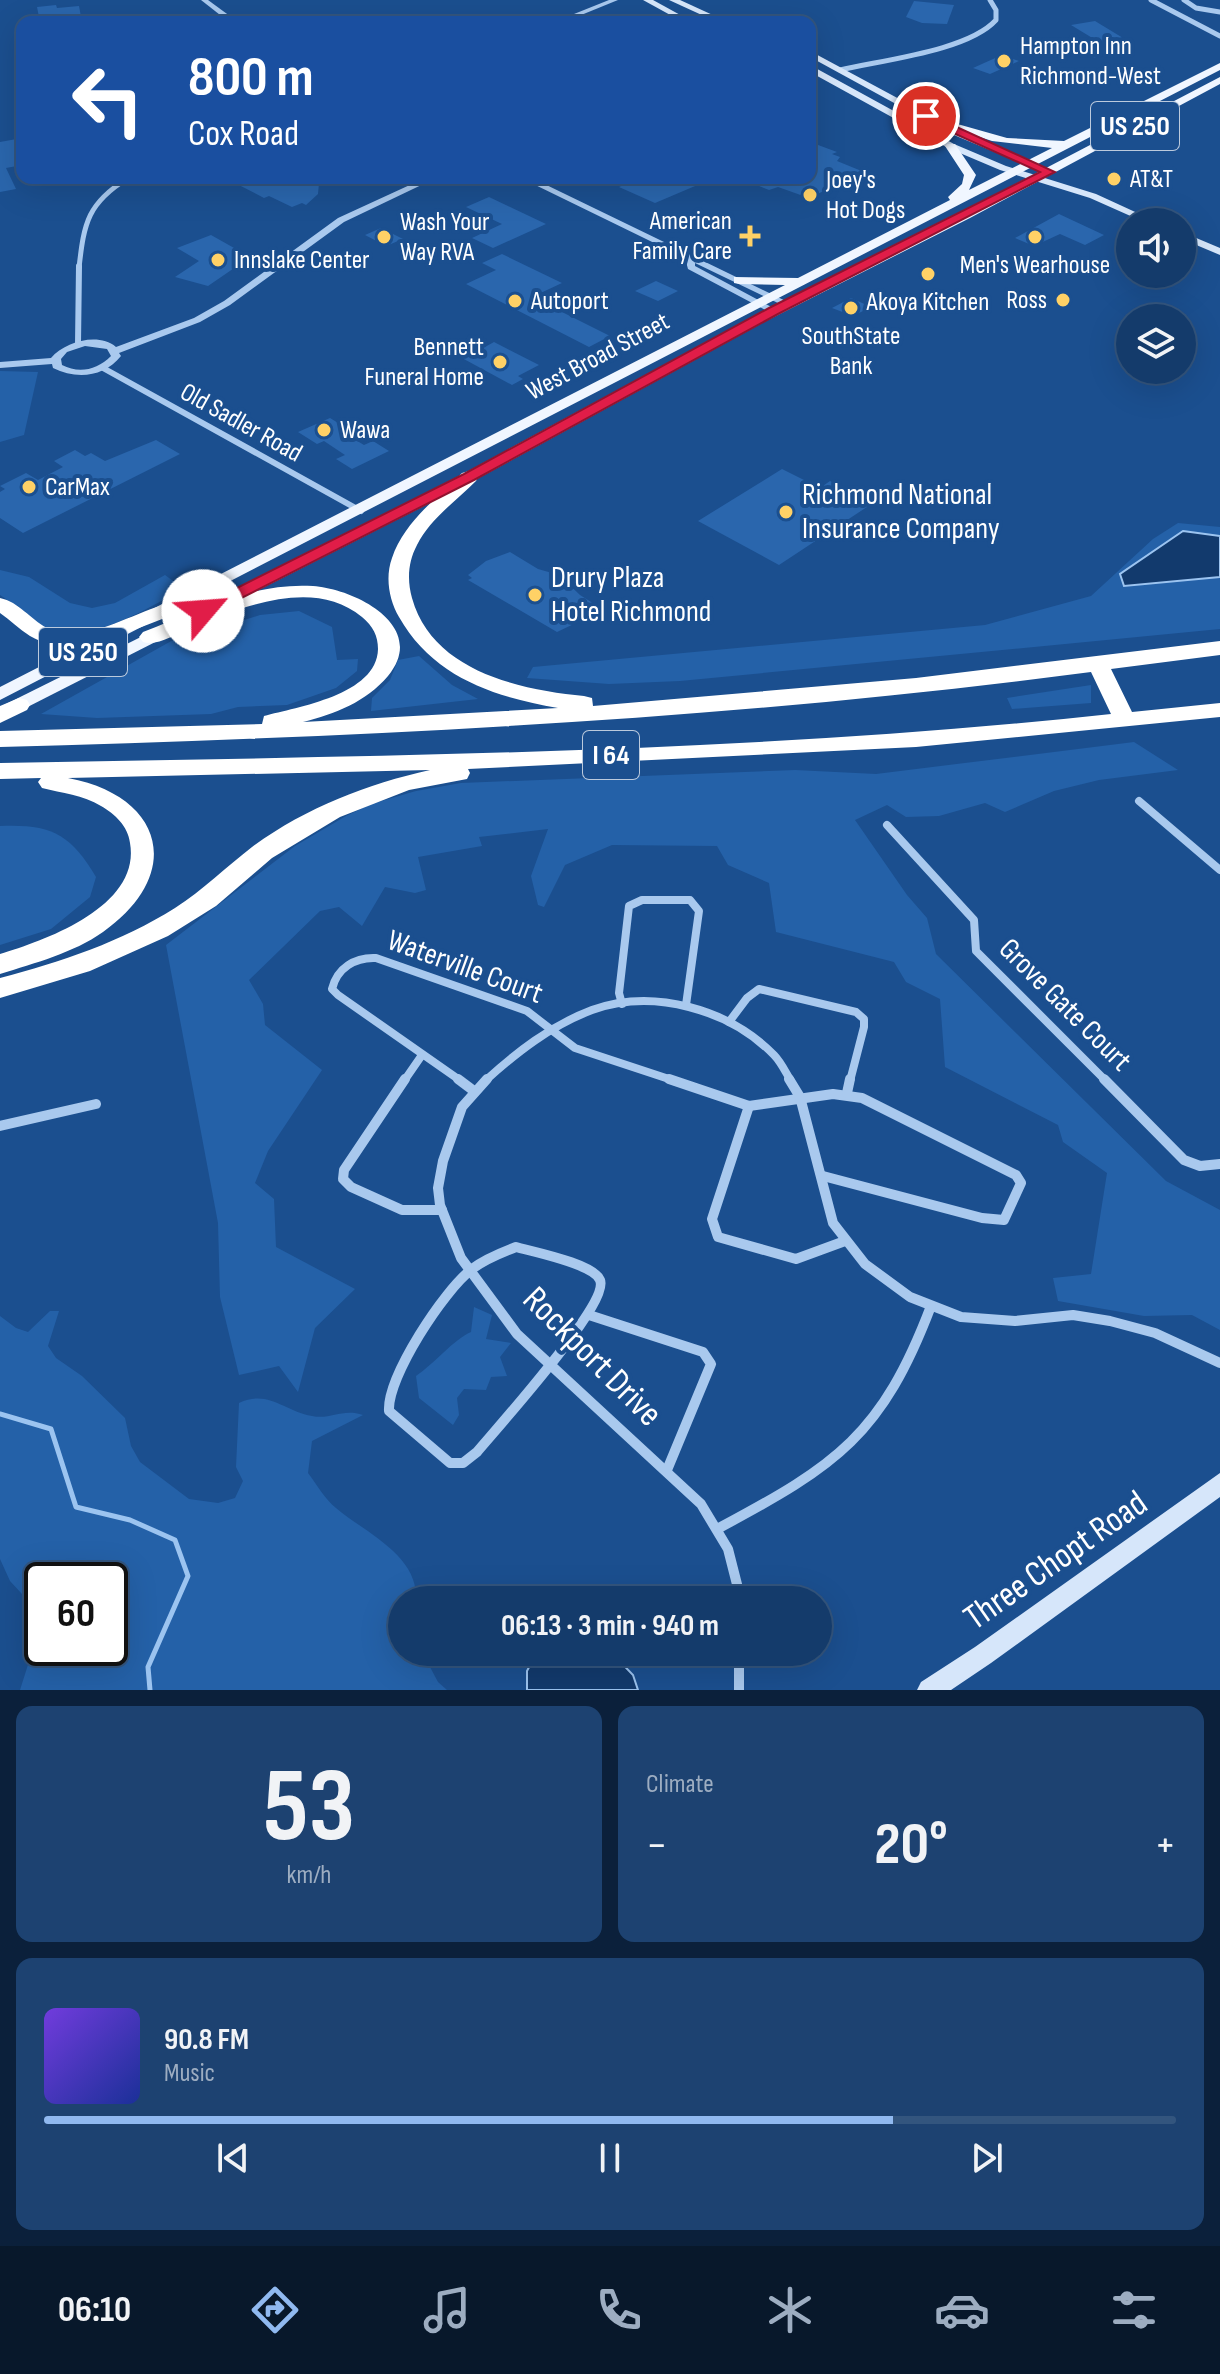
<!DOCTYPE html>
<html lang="en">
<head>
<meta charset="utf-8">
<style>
	body { margin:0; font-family:"Sofia Sans Condensed",sans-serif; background:#1d4271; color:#f1f3f6; height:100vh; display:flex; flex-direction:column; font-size:30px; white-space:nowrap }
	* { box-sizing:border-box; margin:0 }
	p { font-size:26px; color:#9dadc1 }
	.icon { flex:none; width:44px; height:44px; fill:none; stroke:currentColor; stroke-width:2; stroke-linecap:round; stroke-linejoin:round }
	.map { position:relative; height:1690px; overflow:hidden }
	.panel { display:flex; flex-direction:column; gap:16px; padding:16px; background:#0b203b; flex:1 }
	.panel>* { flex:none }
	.hud { position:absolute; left:16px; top:16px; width:800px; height:168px; border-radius:16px; box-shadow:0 8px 32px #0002,0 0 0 2px #33557e; background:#1a4fa0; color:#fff; overflow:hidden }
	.tools { position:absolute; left:1116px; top:208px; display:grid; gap:16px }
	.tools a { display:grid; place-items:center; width:80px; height:80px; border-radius:50%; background:#143b6b; box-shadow:0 8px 32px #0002,0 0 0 2px #33557e; font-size:40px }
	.speed { position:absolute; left:24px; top:1562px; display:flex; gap:16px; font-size:40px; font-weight:700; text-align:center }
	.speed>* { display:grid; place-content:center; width:104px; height:104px; border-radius:50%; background:#143b6b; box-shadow:0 8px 32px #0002,0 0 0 2px #33557e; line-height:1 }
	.speed .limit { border:4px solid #111; border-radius:12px; background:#fff; color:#111 }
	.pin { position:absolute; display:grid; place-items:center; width:68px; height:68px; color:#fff; margin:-34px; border:4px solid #fff; border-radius:50%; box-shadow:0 2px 8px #0007 }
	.me { position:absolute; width:88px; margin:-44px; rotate:63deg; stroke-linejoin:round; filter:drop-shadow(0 0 6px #0008) }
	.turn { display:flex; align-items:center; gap:28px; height:168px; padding:0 40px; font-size:36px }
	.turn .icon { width:104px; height:104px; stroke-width:2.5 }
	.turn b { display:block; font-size:56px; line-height:68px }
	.big { font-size:60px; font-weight:700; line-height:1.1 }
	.panel .tile { flex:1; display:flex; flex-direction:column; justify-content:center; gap:12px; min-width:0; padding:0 28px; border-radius:16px; background:#1d4271 }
	.panel .dial { align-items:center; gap:0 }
	.dial b { font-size:104px; line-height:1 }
	.song { display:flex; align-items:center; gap:24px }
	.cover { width:96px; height:96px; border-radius:12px; background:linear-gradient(135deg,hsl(260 70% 55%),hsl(230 70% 35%)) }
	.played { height:8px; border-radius:4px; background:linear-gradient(90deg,#90b9f0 75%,#33557e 75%) }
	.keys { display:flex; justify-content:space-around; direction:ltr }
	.heat { display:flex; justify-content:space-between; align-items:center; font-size:44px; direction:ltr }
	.panel .tiles { flex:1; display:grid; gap:16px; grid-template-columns:1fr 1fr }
	.tile:last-child { grid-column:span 2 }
	.trip { position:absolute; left:388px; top:1586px; width:444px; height:80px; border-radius:40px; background:#143b6b; box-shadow:0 8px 32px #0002,0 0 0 2px #33557e; font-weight:700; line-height:80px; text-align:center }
	.dock { display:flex; height:128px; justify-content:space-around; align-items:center; background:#08182b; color:#9dadc1 }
	.dock .icon { width:56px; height:56px }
	.dock .on { color:#90b9f0 }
	.dock b { font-size:36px; color:#f1f3f6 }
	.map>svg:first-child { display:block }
	.green { fill:#2461a8; fill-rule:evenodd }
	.water { fill:#123a6d; stroke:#9cc4f0; stroke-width:2 }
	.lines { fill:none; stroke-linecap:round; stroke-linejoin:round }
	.stream { stroke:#9cc4f0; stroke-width:5 }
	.building { fill:#2a66ad }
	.minor-far3 { stroke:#a9c9ee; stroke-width:5 }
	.minor-far2 { stroke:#a9c9ee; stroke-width:6 }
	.minor-far1 { stroke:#a9c9ee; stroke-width:8 }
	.minor { stroke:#a9c9ee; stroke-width:10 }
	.tertiary { fill:#a9c9ee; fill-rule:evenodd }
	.secondary { fill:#d6e6fa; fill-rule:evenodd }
	.primary { fill:#f0f6ff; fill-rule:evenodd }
	.motorway { fill:#fff; fill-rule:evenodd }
	.route { fill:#e11d48; stroke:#92132f; stroke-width:2 }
	.poi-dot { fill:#ffd166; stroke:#1b4f8f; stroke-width:3 }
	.labels { text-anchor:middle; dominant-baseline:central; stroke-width:8; stroke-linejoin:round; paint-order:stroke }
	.far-poi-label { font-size:26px; fill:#fff; stroke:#1b4f8f; text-anchor:start }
	.far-street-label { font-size:26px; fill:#fff; stroke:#1b4f8f }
	.shield { fill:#1b4f8f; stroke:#bbcadd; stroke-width:2 }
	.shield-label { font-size:28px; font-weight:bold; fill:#fff }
	.poi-label { font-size:30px; fill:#fff; stroke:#1b4f8f; text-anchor:start }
	.street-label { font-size:30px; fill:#fff; stroke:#1b4f8f }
	.near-street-label { font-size:36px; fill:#fff; stroke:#1b4f8f }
</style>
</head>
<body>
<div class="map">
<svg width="1220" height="1690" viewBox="0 0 1220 1690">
	<rect width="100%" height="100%" fill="#1b4f8f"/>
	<!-- green -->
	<g class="green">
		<path d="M0,371l38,1 -14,63 -24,7z"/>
		<path d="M1178,523l42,4v9l-38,-5 -58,55 96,-9v52l-540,52 -71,3 -82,-6 6,-11 452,-42 106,-29 62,-57z"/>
		<path d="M0,570l29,7 41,26 22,5 23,-5 50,-28 19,14c-40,20 -91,56 -139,39 -16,-7 -30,-24 -45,-33z"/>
		<path d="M299,611l33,16 5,33 21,-1 -1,12 -21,17 -49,17 -49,2 -27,7 -114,4 -56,-4 141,-79 28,-4 50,-16z"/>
		<path d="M419,656l33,29 26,14 -107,12 1,-13 18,-18 8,-20z"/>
		<path d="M1091,685v18l-79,6 -5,-11z"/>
		<path d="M1134,742l44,28 -79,10 -45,11 -49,21 -20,-9 -46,13 -33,1 -19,-12 -32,15 52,75 20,23 9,36 230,227 54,29v120l-28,-15 -48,1 -86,-15 -5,-23 38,-4 16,-101 -44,-31 -5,-17 -113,-58 -5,-68 -34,-17 -12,-20 -118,-30 -7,-49 -41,-18 -11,-19 -105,-1 -47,20 -21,42 -6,-2 -7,-29 17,-47 -69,8 3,9 -64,11 8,33 -11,3 -30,-6 -23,39 -23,-19 -19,4 -71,69 14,24 2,21 57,45 -54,81 -13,32 19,16 2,48 79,42 -40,39 -17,64 -19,-26 -40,9 -19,-78 -2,-74 -52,-278 129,-99 51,-30 25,-12 45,-13 45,-8 334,-13 81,4z"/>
		<path d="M0,826c50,-2 70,7 96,51l-6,20 -39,32 -51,16z"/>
		<path d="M474,1307l18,8 -6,24 25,4 -11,14 7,19 -16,1 -5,13 -22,-1 -7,9 2,17 -6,10 -34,-27 -3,-22c18,-12 38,-37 55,-44z"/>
		<path d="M50,1311h9l-11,35 8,12 26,18 43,42 6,28 9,16 49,37 29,4 17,-5 8,-17 -7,-14 3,-64c29,-14 45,8 73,13 19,4 30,-8 51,-1l-51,26 -4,32c9,12 17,26 28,35 28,24 83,47 80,92h-14v52h20l16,30 9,8h-427l12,-38 1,-22 -11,-36 -12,-13 -10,-22v-243l16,12 12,4zM42,1580h68v68h-68z"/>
	</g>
	<!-- water -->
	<g class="water">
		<path d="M1183,531l37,5v41l-96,9 -4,-12z"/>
		<path d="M537,1652h74l22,23 5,15h-111v-19z"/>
	</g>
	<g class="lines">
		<!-- stream -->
		<path class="stream" d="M0,1414l51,15 25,78 54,13 45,20 13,36 -40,91 2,23"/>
	</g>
	<!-- building -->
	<g class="building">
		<path d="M914,1l40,4 -7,19 -25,-1 -16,-6z"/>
		<path d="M56,5l1,3 22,-2 3,16h-42l-3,-15z"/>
		<path d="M1095,21l28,17 -10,2 9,4 -28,14 -23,-8 23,-11 -23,-14z"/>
		<path d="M1002,55l17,6 -29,13 -17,-6z"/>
		<path d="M22,138v27l-16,3 10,21 -16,3v-50z"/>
		<path d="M810,142l27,10 -5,2 8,3 -3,4 27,11 -55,26 -31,-11 -9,3 -27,-11 68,-1z"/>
		<path d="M249,178h58l12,5 -1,11 -12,11 -4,-2 -10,4 -23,-11 -5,2 -29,-15z"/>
		<path d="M640,178l16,3 11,-3h47l-59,25 -36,-16z"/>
		<path d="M489,197l57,27 -53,24 -21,-10 30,-14 -36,-17z"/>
		<path d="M1059,214l45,21 -19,10 -25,-11 -26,12 -19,-8z"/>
		<path d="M381,228l22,11 -17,7 -21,-11z"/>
		<path d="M211,235l32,18v9l-35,24 -33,-9 24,-16 -22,-13z"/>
		<path d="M502,254l60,29 -30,14 78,39 -21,11 -123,-63 30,-14 -14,-7z"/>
		<path d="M656,281l22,10 -20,10 -23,-10z"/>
		<path d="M851,298l20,9 -18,9 -21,-8z"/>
		<path d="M476,342l9,5 9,-5 45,23 -21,11 5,3 -11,6 -50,-27 10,-5 -9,-4z"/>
		<path d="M330,418l18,11 -6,3 22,13 9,-4 16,10 -37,18 -16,-10 9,-4 -21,-14 -7,3 -19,-12z"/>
		<path d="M156,440l24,14 -157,79 -23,-15v-26l5,-3 -5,-3 26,-13 12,7 25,-13 -9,-6 21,-11 10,6 6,-3 14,8z"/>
		<path d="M782,469l38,19 10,-7 43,22 -94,62 -81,-44z"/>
		<path d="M510,552l28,17 21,6 21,20 19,12 -4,3 4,2 -42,20 -89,-52 4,-2 -4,-3 18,-14z"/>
	</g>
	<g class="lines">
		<!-- minor-far3 -->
		<g class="minor-far3">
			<path d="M1151,0l69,36"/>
			<path d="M1184,0l12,8 24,4"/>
			<path d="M840,70c42,-10 128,-19 156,-50v-10l-6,-10"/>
			<path d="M79,268c5,-46 9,-65 49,-90"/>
		</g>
		<!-- minor-far2 -->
		<g class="minor-far2">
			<path d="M78,344l1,-78"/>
			<path d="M103,368l258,143"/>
		</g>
		<!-- minor-far1 -->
		<g class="minor-far1">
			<path d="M1139,801l81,69"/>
			<path d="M887,825l87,95 2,31 130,130"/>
			<path d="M622,1004l-3,-11 10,-87 13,-6h48l9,11 -13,94"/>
			<path d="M729,1022l18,-24 12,-9 97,23 8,7v8l-14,54"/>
			<path d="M404,1081l18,-26"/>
			<path d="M461,1081l-123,-86 -6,-6c5,-21 23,-32 44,-31l151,53 48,37 100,33"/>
			<path d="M485,1081c32,-29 65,-55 107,-71 61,-22 137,-1 182,45 7,7 12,18 17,26"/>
		</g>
		<!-- minor -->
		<g class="minor">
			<path d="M405,1079l-61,91 -1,9 8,8 51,23h40"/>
			<path d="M458,1079l16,12"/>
			<path d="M487,1079l-25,28 -19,54 -5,27 2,17 21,53 56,76 184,170 27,45 13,51"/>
			<path d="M669,1079l80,27 84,-12 29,4 154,77 5,8 -17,37 -22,-2 -159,-42"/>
			<path d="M789,1079l11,18 33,126 32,41 45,33 51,20 54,4 58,-6 37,6 45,12 65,30"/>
			<path d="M1104,1079l80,81 16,6 20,-2"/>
			<path d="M847,1093l3,-14"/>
			<path d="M749,1106l-37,113 6,18 78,22 49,-18"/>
			<path d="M0,1126l96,-22"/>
			<path d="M516,1247c18,5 78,17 84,33 10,23 -103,148 -123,172l-14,11h-13l-61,-52c-2,-34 55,-121 83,-142 13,-10 28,-16 44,-22z"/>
			<path d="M589,1315l114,37 8,12 -44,106"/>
			<path d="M719,1528c118,-63 163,-93 212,-222"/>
			<path d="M739,1652v38"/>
		</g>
		<!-- tertiary -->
		<g class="tertiary">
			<path d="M201,0h7l30,22h-9z"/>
			<path d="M609,0h9l-54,22h-10z"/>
			<path d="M425,178h11l-92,44 -114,83 -30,17 -81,31 2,3c-17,21 -44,24 -68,12l-1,-4 -52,4v-6l51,-4c14,-16 47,-26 65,-11l78,-29 30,-17 114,-83zM85,346l22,3 4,7c-14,14 -32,18 -49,9l-1,-6 6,-7z"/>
			<path d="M521,178h11l260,126 -8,2 -89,-43v3l84,45 -8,2 -83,-44 -3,-11z"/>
		</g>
		<!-- secondary -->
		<g class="secondary">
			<path d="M643,0h10l40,22h-10z"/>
			<path d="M669,0h11l48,22h-11z"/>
			<path d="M810,51l145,78 93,40 -8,2 -91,-38 -139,-76z"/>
			<path d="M810,65l144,79 52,22 90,28 61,28h-13l-54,-24 -90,-28 -52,-22 -138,-76z"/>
			<path d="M1182,232l38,16v7l-38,-16z"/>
			<path d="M1220,1473v24l-229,166 -40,27h-34l4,-8 54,-35z"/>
		</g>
		<!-- primary -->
		<g class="primary">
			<path d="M1220,63v7l-1220,630v-13l785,-402 -46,-1 -5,-1v-6l64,1 152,-78 -2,-3 14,-13 2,-9 -19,-29 2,-2h8l21,31 -7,15 83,-42 -60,-7 -70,-23v-4l85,24 57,3z"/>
			<path d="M1220,77v7l-250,134 -204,103 -291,159 -266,135h-12l-3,-4 269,-137 293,-159 206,-103z"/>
			<path d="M167,624l6,1 3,4 -3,4 -173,88v-14z"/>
		</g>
		<!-- motorway -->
		<g class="motorway">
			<path d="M469,471l9,6 -2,4c-20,20 -46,38 -59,64 -9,17 -10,35 -5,53 20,73 108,92 172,98l8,2 1,8 323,-28 304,-37v14l-109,14 21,43 88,-9v14l-304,30 -448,22 2,4 -3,6 -58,11 -69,27 -68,41 -56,48 -48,30 -78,35 -90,27v-20c61,-16 121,-36 175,-70 28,-18 51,-41 77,-61 53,-39 115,-63 178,-77l-362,8c96,18 117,96 35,154 -30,21 -68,31 -103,42v-20c47,-14 141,-48 130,-111 -2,-17 -15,-29 -29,-37 -18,-11 -39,-13 -59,-18l-4,-6 3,-4 -41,1v-16c370,-7 742,-9 1111,-49l-20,-42c-362,48 -727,65 -1091,75v-16l262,-7 2,-8c33,-9 113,-21 114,-67 0,-13 -5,-23 -16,-32 -49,-41 -123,-9 -174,12 -14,6 -30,17 -45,13l-4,-5 4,-5c53,-21 111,-50 170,-46 42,3 116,40 75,90 -22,26 -53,38 -85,46l255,-14c-64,-11 -125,-31 -159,-91 -10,-17 -14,-40 -7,-59 12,-36 45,-60 70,-85z"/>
			<path d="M0,598c19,4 30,21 47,30 37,18 84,-15 120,-24l10,6 -3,5c-45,14 -97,48 -144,21 -11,-7 -20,-16 -30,-23z"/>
			<path d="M19,698l8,2 3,5 -3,5 -27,13v-17z"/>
		</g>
	</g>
	<!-- route -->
	<path class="route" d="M926,113l129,59 -277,142 -304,166 -266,135h-11v-7l267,-134 305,-166 271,-136 -118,-53 -2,-3z"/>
	<!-- markers -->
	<g class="poi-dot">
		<circle cx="1004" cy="61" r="8"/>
		<circle cx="1114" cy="179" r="8"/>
		<circle cx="810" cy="195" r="8"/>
		<path d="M746 224h8v8h8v8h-8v8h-8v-8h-8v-8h8z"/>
		<circle cx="384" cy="237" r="8"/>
		<circle cx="1035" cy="237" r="8"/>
		<circle cx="218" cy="260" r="8"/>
		<circle cx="928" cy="274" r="8"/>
		<circle cx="1063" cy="300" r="8"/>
		<circle cx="515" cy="301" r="8"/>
		<circle cx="851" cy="308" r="8"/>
		<circle cx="500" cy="362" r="8"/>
		<circle cx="324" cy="430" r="8"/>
		<circle cx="29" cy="487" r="8"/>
		<circle cx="786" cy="512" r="8"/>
		<circle cx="535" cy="595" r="8"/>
	</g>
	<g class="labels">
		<!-- far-poi labels -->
		<g class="far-poi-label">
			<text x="1020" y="46">Hampton Inn<tspan x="1020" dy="30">Richmond-West</tspan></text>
			<text x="1130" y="179">AT&amp;T</text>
			<text x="826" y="180">Joey's<tspan x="826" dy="30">Hot Dogs</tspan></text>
			<text x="732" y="221" text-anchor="end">American<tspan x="732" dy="30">Family Care</tspan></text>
			<text x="400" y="222">Wash Your<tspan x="400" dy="30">Way RVA</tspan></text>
			<text x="234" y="260">Innslake Center</text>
			<text x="1035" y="265" text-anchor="middle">Men's Wearhouse</text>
			<text x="1047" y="300" text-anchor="end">Ross</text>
			<text x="531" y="301">Autoport</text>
			<text x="928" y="302" text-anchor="middle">Akoya Kitchen</text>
			<text x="851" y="336" text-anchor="middle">SouthState<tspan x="851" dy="30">Bank</tspan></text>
			<text x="484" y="347" text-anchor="end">Bennett<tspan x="484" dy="30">Funeral Home</tspan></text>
			<text x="340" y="430">Wawa</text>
			<text x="45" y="487">CarMax</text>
		</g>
		<!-- far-street labels -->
		<g class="far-street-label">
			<text transform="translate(598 357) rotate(-28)">West Broad Street</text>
			<text transform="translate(241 423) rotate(29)">Old Sadler Road</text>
		</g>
		<!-- shield labels -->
		<g class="shield">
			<rect x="1091" y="102" width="88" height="48" rx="6"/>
			<rect x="39" y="628" width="88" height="48" rx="6"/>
			<rect x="583" y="731" width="56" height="48" rx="6"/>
		</g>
		<g class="shield-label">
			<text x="1135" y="126">US 250</text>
			<text x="83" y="652">US 250</text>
			<text x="611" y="755">I 64</text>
		</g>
		<!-- poi labels -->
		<g class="poi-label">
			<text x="802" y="495">Richmond National<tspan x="802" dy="34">Insurance Company</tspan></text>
			<text x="551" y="578">Drury Plaza<tspan x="551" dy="34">Hotel Richmond</tspan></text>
		</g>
		<!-- street labels -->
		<g class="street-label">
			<text transform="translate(465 967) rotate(20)">Waterville Court</text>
			<text transform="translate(1065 1005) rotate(45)">Grove Gate Court</text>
		</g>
		<!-- near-street labels -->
		<g class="near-street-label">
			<text transform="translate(592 1357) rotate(45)">Rockport Drive</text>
			<text transform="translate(1056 1561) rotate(-35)">Three Chopt Road</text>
		</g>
	</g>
</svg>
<div class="tools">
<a><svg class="icon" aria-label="sound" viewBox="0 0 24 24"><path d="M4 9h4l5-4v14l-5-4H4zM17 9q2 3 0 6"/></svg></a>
<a><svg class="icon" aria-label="layers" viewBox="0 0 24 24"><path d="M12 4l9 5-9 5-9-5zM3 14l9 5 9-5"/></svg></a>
</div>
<div class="speed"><div class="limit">60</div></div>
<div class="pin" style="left:926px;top:116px;background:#d93025"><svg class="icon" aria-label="arrive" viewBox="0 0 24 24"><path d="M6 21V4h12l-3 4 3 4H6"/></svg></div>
<svg class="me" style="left:203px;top:611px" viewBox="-20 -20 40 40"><circle r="19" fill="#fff"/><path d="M0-13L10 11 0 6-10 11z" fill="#e11d48"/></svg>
<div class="trip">06:13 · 3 min · 940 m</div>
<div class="hud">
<div class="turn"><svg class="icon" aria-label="left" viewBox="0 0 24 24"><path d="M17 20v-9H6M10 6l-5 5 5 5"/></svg><div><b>800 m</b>Cox Road</div></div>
</div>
</div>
<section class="panel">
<div class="tiles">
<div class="tile dial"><b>53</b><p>km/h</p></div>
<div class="tile"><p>Climate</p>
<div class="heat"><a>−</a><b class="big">20°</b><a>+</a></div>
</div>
<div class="tile">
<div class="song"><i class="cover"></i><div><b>90.8 FM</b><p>Music</p></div></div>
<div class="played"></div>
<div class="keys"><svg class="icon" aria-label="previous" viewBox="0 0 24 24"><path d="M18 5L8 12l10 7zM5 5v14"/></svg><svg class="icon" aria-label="pause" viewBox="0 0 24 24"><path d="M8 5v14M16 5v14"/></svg><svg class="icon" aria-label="next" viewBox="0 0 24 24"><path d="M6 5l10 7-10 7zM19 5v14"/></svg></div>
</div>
</div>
</section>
<nav class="dock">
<b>06:10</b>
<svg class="icon on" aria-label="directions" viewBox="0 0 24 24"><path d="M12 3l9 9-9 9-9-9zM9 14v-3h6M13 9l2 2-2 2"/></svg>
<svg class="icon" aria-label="music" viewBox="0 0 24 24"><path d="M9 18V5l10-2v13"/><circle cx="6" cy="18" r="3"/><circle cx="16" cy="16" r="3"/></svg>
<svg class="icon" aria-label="phone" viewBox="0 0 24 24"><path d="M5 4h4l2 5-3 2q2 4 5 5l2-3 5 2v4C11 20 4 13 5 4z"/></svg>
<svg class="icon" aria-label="climate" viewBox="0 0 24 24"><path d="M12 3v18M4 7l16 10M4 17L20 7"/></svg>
<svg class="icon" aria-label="car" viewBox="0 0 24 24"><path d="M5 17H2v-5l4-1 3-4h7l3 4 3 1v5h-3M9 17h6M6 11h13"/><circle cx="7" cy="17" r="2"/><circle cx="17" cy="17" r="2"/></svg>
<svg class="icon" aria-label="filters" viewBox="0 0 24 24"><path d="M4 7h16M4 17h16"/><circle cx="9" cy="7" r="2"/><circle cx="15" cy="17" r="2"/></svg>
</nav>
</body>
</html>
